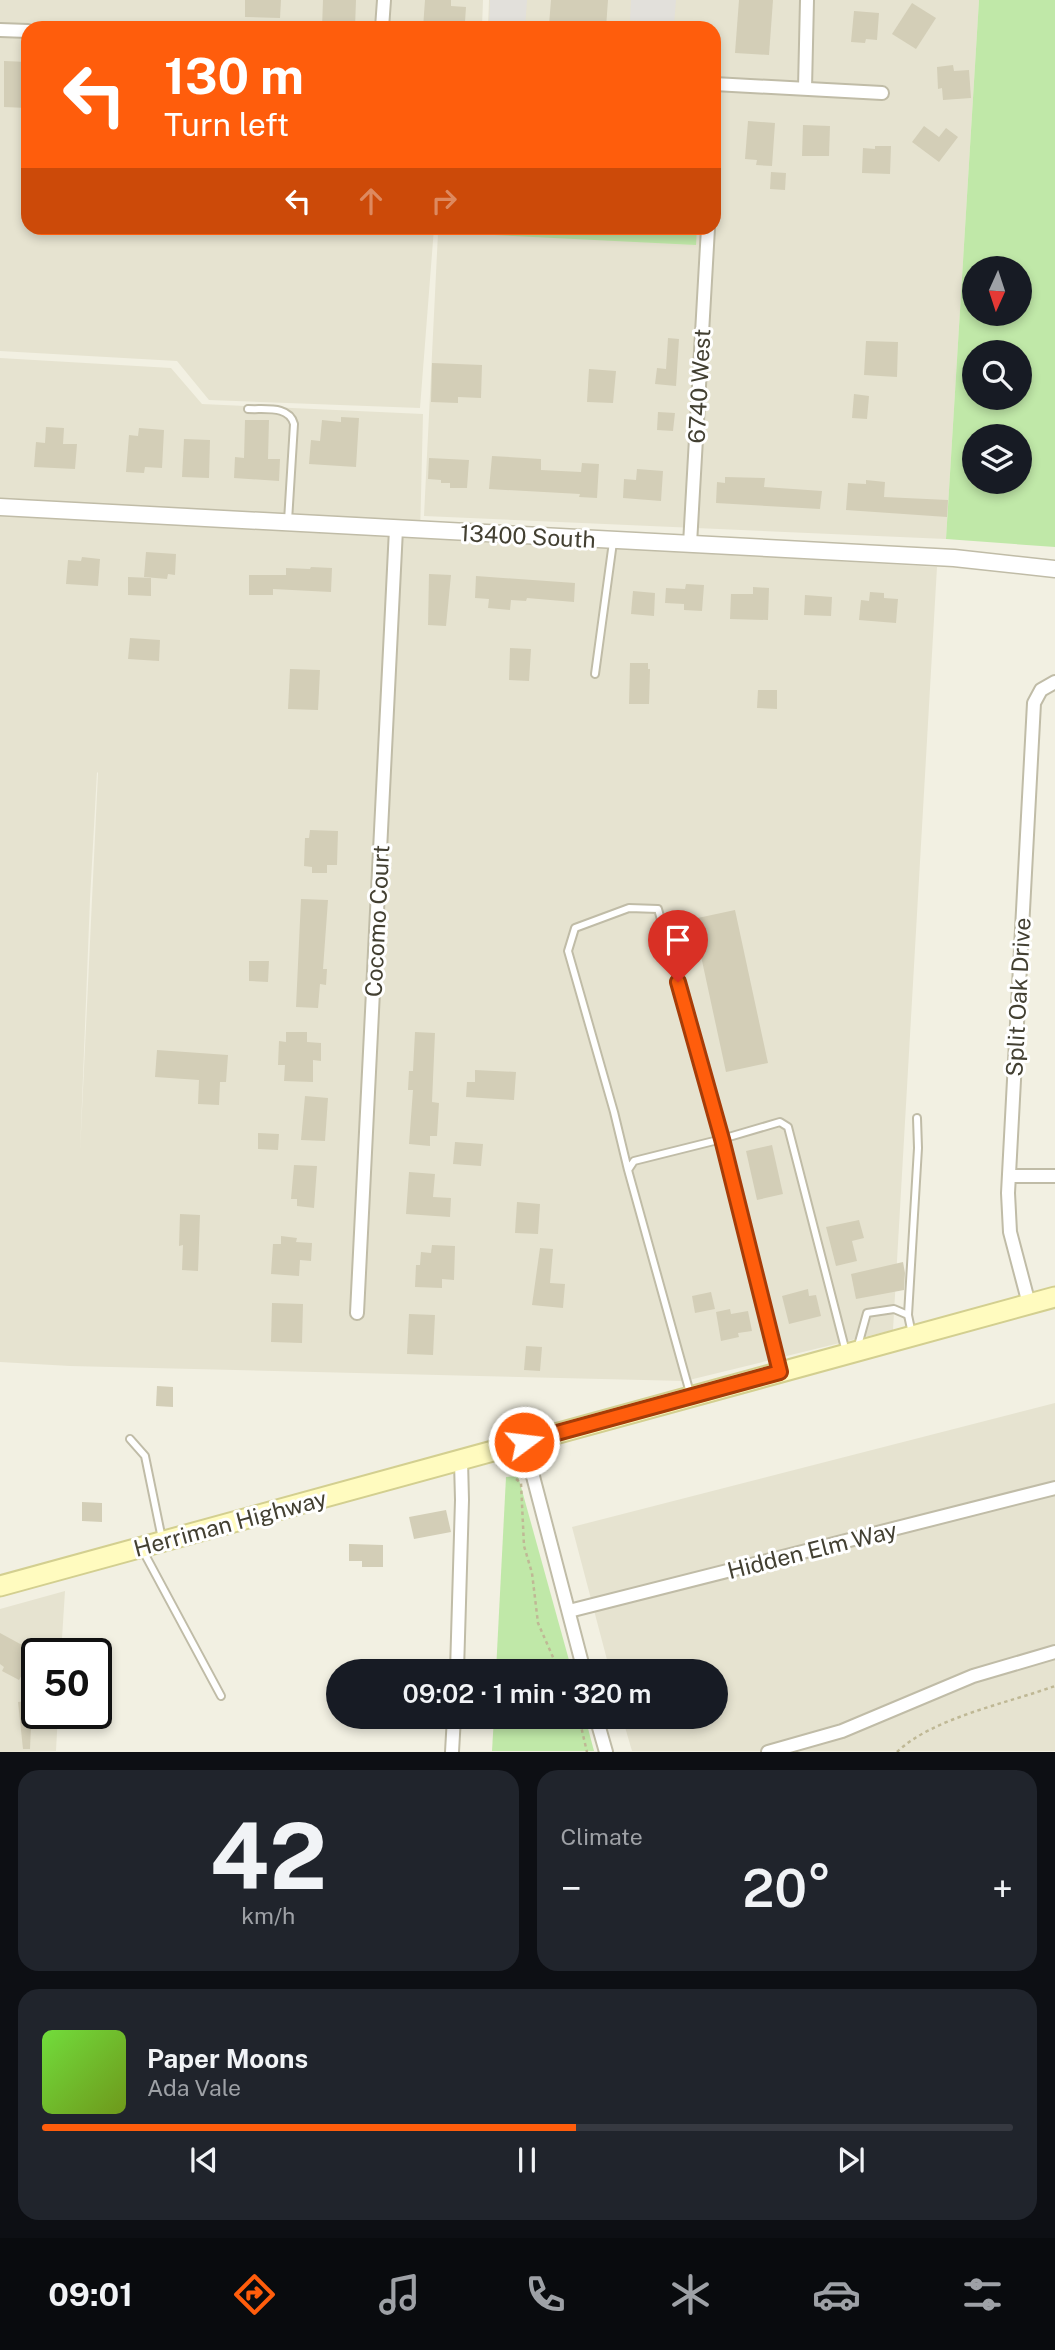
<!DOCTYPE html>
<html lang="en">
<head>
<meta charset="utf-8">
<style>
	body { margin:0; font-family:"Public Sans",sans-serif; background:#20242c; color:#f1f3f6; height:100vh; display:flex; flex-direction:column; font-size:26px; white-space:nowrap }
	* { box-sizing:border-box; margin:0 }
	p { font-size:23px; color:#9ea1a6 }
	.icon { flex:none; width:38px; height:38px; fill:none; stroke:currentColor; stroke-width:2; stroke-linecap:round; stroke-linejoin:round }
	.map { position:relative; height:1752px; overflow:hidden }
	.drawer { display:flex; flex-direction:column; gap:18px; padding:18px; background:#0d0f14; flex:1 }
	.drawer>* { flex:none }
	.hud { position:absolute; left:21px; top:21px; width:700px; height:214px; border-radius:21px; box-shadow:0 4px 10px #0003; background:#ff5d0c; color:#fff; overflow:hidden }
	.needle { width:46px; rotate:183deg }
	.buttons { position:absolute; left:962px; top:256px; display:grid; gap:14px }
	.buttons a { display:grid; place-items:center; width:70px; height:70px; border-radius:50%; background:#171b24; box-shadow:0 4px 10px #0003; font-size:35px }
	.speed { position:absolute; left:21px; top:1638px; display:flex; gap:14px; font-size:35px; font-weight:700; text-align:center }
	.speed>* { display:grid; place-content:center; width:91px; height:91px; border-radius:50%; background:#171b24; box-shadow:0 4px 10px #0003; line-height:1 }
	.speed .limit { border:4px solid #111; border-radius:10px; background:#fff; color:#111 }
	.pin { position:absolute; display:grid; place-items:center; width:60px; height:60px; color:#fff; margin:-72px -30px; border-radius:50% 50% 50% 0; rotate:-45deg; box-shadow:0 0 7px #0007 }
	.pin .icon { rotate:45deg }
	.me { position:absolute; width:77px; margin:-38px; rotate:75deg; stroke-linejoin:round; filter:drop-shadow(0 0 5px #0008) }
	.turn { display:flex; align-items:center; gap:24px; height:147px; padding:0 28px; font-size:32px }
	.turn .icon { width:91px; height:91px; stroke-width:2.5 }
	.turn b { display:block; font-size:49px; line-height:60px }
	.lanes { display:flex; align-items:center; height:66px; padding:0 28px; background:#0003; justify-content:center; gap:35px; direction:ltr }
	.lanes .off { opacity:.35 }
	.big { font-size:52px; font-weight:600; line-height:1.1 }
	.drawer .tile { flex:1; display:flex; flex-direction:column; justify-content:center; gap:10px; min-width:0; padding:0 24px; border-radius:21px; background:#20242c }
	.drawer .dial { align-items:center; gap:0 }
	.dial b { font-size:91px; line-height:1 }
	.song { display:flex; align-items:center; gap:21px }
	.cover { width:84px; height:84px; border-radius:10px; background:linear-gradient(135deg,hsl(100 70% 55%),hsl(80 70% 35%)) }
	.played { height:7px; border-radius:4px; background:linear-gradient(90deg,#ff5d0c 55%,#363941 55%) }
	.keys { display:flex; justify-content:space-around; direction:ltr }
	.heat { display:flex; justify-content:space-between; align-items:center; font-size:38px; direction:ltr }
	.drawer .tiles { flex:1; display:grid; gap:18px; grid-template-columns:1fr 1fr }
	.tile:last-child { grid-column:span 2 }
	.trip { position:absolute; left:326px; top:1659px; width:402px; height:70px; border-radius:35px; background:#171b24; box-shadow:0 4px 10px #0003; font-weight:600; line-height:70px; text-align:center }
	.menu { display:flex; height:112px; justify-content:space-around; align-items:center; background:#090b0e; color:#9ea1a6 }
	.menu .icon { width:49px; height:49px }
	.menu .active { color:#ff5d0c }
	.menu b { font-size:32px; color:#f1f3f6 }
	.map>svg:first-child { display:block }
	.residential { fill:#e6e3d0; fill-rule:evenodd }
	.green { fill:#c0e8a8; fill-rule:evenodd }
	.parking { fill:#e2e0db }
	.building { fill:#d3ceb7 }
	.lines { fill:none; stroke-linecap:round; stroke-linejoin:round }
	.service-casing { stroke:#c0bca7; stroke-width:10 }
	.minor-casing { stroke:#c0bca7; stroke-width:16 }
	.tertiary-casing { stroke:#c0bca7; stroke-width:19 }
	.secondary-casing { stroke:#d3cf90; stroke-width:23 }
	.path { stroke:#bfb895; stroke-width:2.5; stroke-dasharray:3.5 3.5; stroke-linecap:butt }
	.service { stroke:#fff; stroke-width:6 }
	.minor { stroke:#fff; stroke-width:12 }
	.tertiary { stroke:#fff; stroke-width:16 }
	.secondary { stroke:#fffbbf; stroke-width:19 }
	.route-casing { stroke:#a63c08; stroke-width:18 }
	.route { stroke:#ff5d0c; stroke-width:12 }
	.labels { text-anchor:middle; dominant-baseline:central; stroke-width:6; stroke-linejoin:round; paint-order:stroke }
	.street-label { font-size:23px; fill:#434032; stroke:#fff }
</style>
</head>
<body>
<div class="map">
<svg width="1055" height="1752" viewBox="0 0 1055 1752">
	<rect width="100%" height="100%" fill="#f2f0e2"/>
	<!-- residential -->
	<g class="residential">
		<path d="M0,0h483l-1,28h-454v200h406l-14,180 -211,-8 -32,-39 -177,-10z"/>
		<path d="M489,0h490l-33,539 -522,-23 14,-283 45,2v-7h231v-200h-226z"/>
		<path d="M0,358l171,10 31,36 221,10 -3,123 517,30 -44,763 -208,51 -615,-15 -70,-4zM97,772l1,1 -18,380 10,-254z"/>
		<path d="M1055,1403v348h-423l-10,-34h94v-46h-106l-38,-144z"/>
		<path d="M65,1591l-4,63h-24v59h21l-2,38 -56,1v-143z"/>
	</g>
	<!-- green -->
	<g class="green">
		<path d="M979,0h76v547l-109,-8zM975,268h45v45h-45zM975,352h45v45h-45zM975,436h45v45h-45z"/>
		<path d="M474,228h223l-1,17 -223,-11z"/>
		<path d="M518,1476l54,195h-76l10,-194z"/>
		<path d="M494,1717h91l9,34h-102z"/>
	</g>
	<!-- parking -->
	<g class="parking">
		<path d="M490,0h37l-2,28h-36z"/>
		<path d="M631,0h45l-2,24 -44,-4z"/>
	</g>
	<!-- building -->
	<g class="building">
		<path d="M245,0h36l-1,18 -35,-1z"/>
		<path d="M323,0h33l-1,28h-33z"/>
		<path d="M425,0h26v6l15,1 -1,15h-7l-1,6h-34z"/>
		<path d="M551,0h57l-2,28h-42v-3h-15z"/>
		<path d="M739,0h34l-4,55 -34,-2z"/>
		<path d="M912,3l24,15 -20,31 -24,-15z"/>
		<path d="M854,11l25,2 -2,27 -11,-1 -1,4 -14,-1z"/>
		<path d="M4,61l24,1v46l-24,-1z"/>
		<path d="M953,65l1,6 15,-1 2,28 -28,2 -1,-12 -4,1 -1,-22z"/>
		<path d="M748,121l27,2 -3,43 -16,-1 1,-5 -12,-1z"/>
		<path d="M803,125l27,1 -1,30h-27z"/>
		<path d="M924,126l15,11 7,-9 12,9 -19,25 -27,-20z"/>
		<path d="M875,146h16l-1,28 -28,-1 1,-25 12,1z"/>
		<path d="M771,172l15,1 -1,17 -15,-1z"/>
		<path d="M668,338l11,1 -3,47 -21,-2 2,-16 9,1z"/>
		<path d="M866,341l32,1 -1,35 -33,-2z"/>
		<path d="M432,363l50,2 -1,33 -23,-1v6l-27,-1z"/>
		<path d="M589,369l27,2 -3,32 -26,-1z"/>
		<path d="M854,394l15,2 -2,23 -15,-1z"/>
		<path d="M658,412l17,1 -2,18 -16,-1z"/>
		<path d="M341,417l18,1 -3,49 -47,-3 2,-24 9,1 2,-21 19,2z"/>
		<path d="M245,420h24l-1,39h12l-1,22 -45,-3 1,-21 9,1z"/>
		<path d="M46,427l18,1 -1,16h14l-2,25 -41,-2 2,-25 9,1z"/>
		<path d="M139,428l25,2 -2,38 -17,-1 -1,6 -18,-1 3,-37 9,1z"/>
		<path d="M184,439l26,1 -1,38 -27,-1z"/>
		<path d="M492,456l49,3v11l40,2 1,-9 17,1 -2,34 -18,-1 1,-3 -91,-5z"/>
		<path d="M429,458l40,2 -2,28h-17v-5h-9v-3l-13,-1z"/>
		<path d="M637,469l26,2 -2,30 -38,-3 1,-19 12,1z"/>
		<path d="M725,477l40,1 -1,9 58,4 -2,18 -104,-6 1,-21 8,1z"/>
		<path d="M866,480l19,2 -1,15 64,3 -1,17 -101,-7 2,-27 18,1z"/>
		<path d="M146,552l30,2 -1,21 -7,-1 -1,5 -23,-2z"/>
		<path d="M82,557l18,2 -2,27 -32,-2 2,-24 13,1z"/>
		<path d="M311,567l21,1 -1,24 -58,-3v6h-24v-20h37v-7l24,1z"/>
		<path d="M429,574l22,1 -5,51 -18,-1z"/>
		<path d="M476,576l99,7 -1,19 -47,-4 -1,3 -15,-1 -1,10 -22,-2 1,-9 -14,-1z"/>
		<path d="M128,577l23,1v18l-23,-1z"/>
		<path d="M686,584l18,1 -2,26 -18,-1v-6l-19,-1 1,-15 19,1z"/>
		<path d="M753,587l16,1 -1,32 -38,-1 1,-25h22z"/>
		<path d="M633,591l22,2 -1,23 -23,-2z"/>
		<path d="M870,592l14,1v5l14,1 -2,24 -37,-3 2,-20 8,1z"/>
		<path d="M805,595l27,2 -1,19 -27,-1z"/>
		<path d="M130,638l30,2 -1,21 -31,-2z"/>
		<path d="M510,648l21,1 -2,32 -20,-1z"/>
		<path d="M630,663h18v6h2l-1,35h-20z"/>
		<path d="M290,669l30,1 -2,40 -30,-1z"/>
		<path d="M758,690h19v19l-20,-1z"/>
		<path d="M310,830l28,1 -1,34h-10v8h-15v-6l-8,-1 1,-28h4z"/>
		<path d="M301,899l27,1 -5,69h4l-1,16 -6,-1 -2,24 -22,-1z"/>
		<path d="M735,910l33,153 -42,9 -33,-153z"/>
		<path d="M249,961h20l-1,21 -19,-1z"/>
		<path d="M286,1032h21v10l14,1v18l-8,-1v22l-29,-1 1,-16h-7l1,-24 7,1z"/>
		<path d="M415,1032l20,1 -3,69 7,1 -2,33h-7v10l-21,-2 4,-54h-5l1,-19h4z"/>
		<path d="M157,1050l71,5 -2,27h-6l-1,23 -21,-1 1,-24 -44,-3z"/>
		<path d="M475,1070l41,2 -2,28 -48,-3 1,-15h8z"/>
		<path d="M305,1096l23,2 -3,43 -24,-1z"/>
		<path d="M258,1133l21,1 -1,16 -20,-1z"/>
		<path d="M455,1142l28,2 -2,22 -28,-2z"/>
		<path d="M772,1145l11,49 -26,6 -11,-49z"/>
		<path d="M294,1165l23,1 -3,42 -17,-2v-7h-6z"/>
		<path d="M409,1172l26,2 -2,23 18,1 -1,19 -44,-3z"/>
		<path d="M517,1202l23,2 -2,30 -23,-1z"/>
		<path d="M180,1214l20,1 -2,56 -16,-1 1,-25 -4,1z"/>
		<path d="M859,1220l5,18 -12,3 5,20 -21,5 -10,-39z"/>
		<path d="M281,1236l16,2 -1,4 16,1 -1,18 -11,-1 -1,16 -28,-2 2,-30h8z"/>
		<path d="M432,1245l23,1 -1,34 -12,-1v9l-27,-1 1,-22h4l1,-13 10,1z"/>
		<path d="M540,1248l13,1 -3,34 15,1 -2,24 -31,-3z"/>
		<path d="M903,1262l2,11 -1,17 -48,9 -5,-25z"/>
		<path d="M808,1289l1,7 7,-1 5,21 -32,8 -7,-28z"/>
		<path d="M711,1292l4,17 -20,4 -3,-17z"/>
		<path d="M272,1303l31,1 -1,39 -31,-1z"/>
		<path d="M730,1309l1,5 17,-3 4,20 -14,2 1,4 -18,4 -5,-29z"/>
		<path d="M409,1314l26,1 -2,40 -26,-1z"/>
		<path d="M526,1346l16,1 -2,24 -16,-1z"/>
		<path d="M157,1386l16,1v20l-17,-1z"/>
		<path d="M82,1502l20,1v19l-20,-1z"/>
		<path d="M446,1510l5,22 -37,7 -5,-22z"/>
		<path d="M349,1544l34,1v22h-21v-6h-13z"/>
		<path d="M0,1633l35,19 -16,28 -17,-9 2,-4 -4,-3z"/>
		<path d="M37,1700v13h7l2,12 -15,2 -1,22h-7l-5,-47z"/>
	</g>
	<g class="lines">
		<!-- service casing -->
		<g class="service-casing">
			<g id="service">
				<path d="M248,409c17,1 41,-4 46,15l-6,97"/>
				<path d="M595,674l18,-132"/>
				<path d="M628,1170l-14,-58 -46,-161 7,-23 54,-20 29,1 64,230 -88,22 -6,9 62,223"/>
				<path d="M912,1334l-4,-19 10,-167 -1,-30"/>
				<path d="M860,1349l-1,-7 8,-29 27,-4 14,6"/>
				<path d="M779,1368l-57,-229 58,-17 8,5 58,225"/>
				<path d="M130,1439l15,17 17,83"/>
				<path d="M142,1549l79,147"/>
			</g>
		</g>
		<!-- minor casing -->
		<g class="minor-casing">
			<g id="minor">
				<path d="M382,28l2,-28"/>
				<path d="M0,30l28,1"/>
				<path d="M714,84l168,9"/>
				<path d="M805,88l2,-88"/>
				<path d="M690,544l18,-316"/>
				<path d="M1009,1176h46"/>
				<path d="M1029,1304l-19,-72 -2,-39 26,-490 7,-13 14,-8"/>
				<path d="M357,1313l39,-784"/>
				<path d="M524,1442l60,229"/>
				<path d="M569,1611l486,-123"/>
				<path d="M457,1671l5,-171 -1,-39"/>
				<path d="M596,1717l10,35"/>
				<path d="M452,1752l2,-35"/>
				<path d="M768,1752l74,-21 131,-55 82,-24"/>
			</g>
		</g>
		<!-- tertiary casing -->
		<g class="tertiary-casing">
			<path id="tertiary" d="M0,507l954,51 101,11"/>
		</g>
		<!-- secondary casing -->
		<g class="secondary-casing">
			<path id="secondary" d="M0,1586l1055,-289"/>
		</g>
		<!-- path -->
		<g class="path">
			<path d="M529,27l22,1"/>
			<path d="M516,1479l5,4 3,63 8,27 6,50 21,48"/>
			<path d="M576,1717l4,5 7,30"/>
			<path d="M897,1752c35,-34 111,-49 158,-66"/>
		</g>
		<!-- service -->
		<use href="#service" class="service"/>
		<!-- minor -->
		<use href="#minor" class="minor"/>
		<!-- tertiary -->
		<use href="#tertiary" class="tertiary"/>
		<!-- secondary -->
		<use href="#secondary" class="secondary"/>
	</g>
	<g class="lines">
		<!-- route casing -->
		<g class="route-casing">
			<path id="route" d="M524,1442l256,-70 -58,-233 -44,-157"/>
		</g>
		<!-- route -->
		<use href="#route" class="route"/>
	</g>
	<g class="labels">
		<!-- street labels -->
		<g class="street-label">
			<text transform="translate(699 386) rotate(-87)">6740 West</text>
			<text transform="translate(528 536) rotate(3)">13400 South</text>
			<text transform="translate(377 921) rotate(-87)">Cocomo Court</text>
			<text transform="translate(1018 997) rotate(-87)">Split Oak Drive</text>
			<text transform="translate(230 1523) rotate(-15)">Herriman Highway</text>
			<text transform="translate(812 1550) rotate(-14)">Hidden Elm Way</text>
		</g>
	</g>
</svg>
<div class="buttons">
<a><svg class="needle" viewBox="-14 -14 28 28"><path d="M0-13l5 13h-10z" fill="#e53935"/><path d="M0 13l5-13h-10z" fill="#9ea1a6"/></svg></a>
<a><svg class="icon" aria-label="search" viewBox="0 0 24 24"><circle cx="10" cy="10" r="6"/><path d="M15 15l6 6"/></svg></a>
<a><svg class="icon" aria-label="layers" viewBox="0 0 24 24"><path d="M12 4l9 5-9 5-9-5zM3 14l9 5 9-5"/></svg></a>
</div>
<div class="speed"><div class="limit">50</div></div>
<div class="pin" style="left:678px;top:982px;background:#d93025"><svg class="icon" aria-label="arrive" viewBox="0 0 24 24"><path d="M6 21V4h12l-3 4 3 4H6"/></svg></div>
<svg class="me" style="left:524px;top:1442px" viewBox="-20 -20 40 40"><circle r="17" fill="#ff5d0c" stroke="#fff" stroke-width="3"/><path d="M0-11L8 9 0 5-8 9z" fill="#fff"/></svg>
<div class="trip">09:02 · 1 min · 320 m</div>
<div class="hud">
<div class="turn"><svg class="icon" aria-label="left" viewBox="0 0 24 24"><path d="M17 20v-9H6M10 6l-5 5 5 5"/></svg><div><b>130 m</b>Turn left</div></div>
<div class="lanes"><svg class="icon" aria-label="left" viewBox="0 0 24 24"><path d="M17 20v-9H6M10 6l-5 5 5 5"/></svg><svg class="icon off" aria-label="ahead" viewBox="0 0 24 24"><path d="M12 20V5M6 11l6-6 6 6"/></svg><svg class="icon off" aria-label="right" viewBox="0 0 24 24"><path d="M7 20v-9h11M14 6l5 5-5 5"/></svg></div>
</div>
</div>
<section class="drawer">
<div class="tiles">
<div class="tile dial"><b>42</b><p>km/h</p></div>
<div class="tile"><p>Climate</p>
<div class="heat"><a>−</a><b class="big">20°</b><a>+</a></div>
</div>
<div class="tile">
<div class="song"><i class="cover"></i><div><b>Paper Moons</b><p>Ada Vale</p></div></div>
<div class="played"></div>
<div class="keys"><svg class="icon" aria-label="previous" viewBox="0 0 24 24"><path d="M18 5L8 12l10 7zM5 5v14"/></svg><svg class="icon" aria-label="pause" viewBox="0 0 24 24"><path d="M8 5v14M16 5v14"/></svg><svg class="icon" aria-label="next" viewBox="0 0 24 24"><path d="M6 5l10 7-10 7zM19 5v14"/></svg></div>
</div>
</div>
</section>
<nav class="menu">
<b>09:01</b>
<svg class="icon active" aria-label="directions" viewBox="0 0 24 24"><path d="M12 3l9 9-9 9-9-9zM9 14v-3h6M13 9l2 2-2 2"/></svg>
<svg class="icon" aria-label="music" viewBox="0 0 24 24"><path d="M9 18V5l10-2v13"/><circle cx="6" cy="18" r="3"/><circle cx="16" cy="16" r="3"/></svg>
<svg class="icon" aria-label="phone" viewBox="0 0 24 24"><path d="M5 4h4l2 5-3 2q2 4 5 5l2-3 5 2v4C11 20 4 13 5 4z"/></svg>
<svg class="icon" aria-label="climate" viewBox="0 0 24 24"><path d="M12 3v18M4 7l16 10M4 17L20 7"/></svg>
<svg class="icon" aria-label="car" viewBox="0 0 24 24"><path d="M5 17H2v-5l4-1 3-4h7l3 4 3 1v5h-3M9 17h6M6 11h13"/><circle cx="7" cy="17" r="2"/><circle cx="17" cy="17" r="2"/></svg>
<svg class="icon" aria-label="filters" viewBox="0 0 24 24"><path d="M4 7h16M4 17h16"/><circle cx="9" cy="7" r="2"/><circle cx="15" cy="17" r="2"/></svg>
</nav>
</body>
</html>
